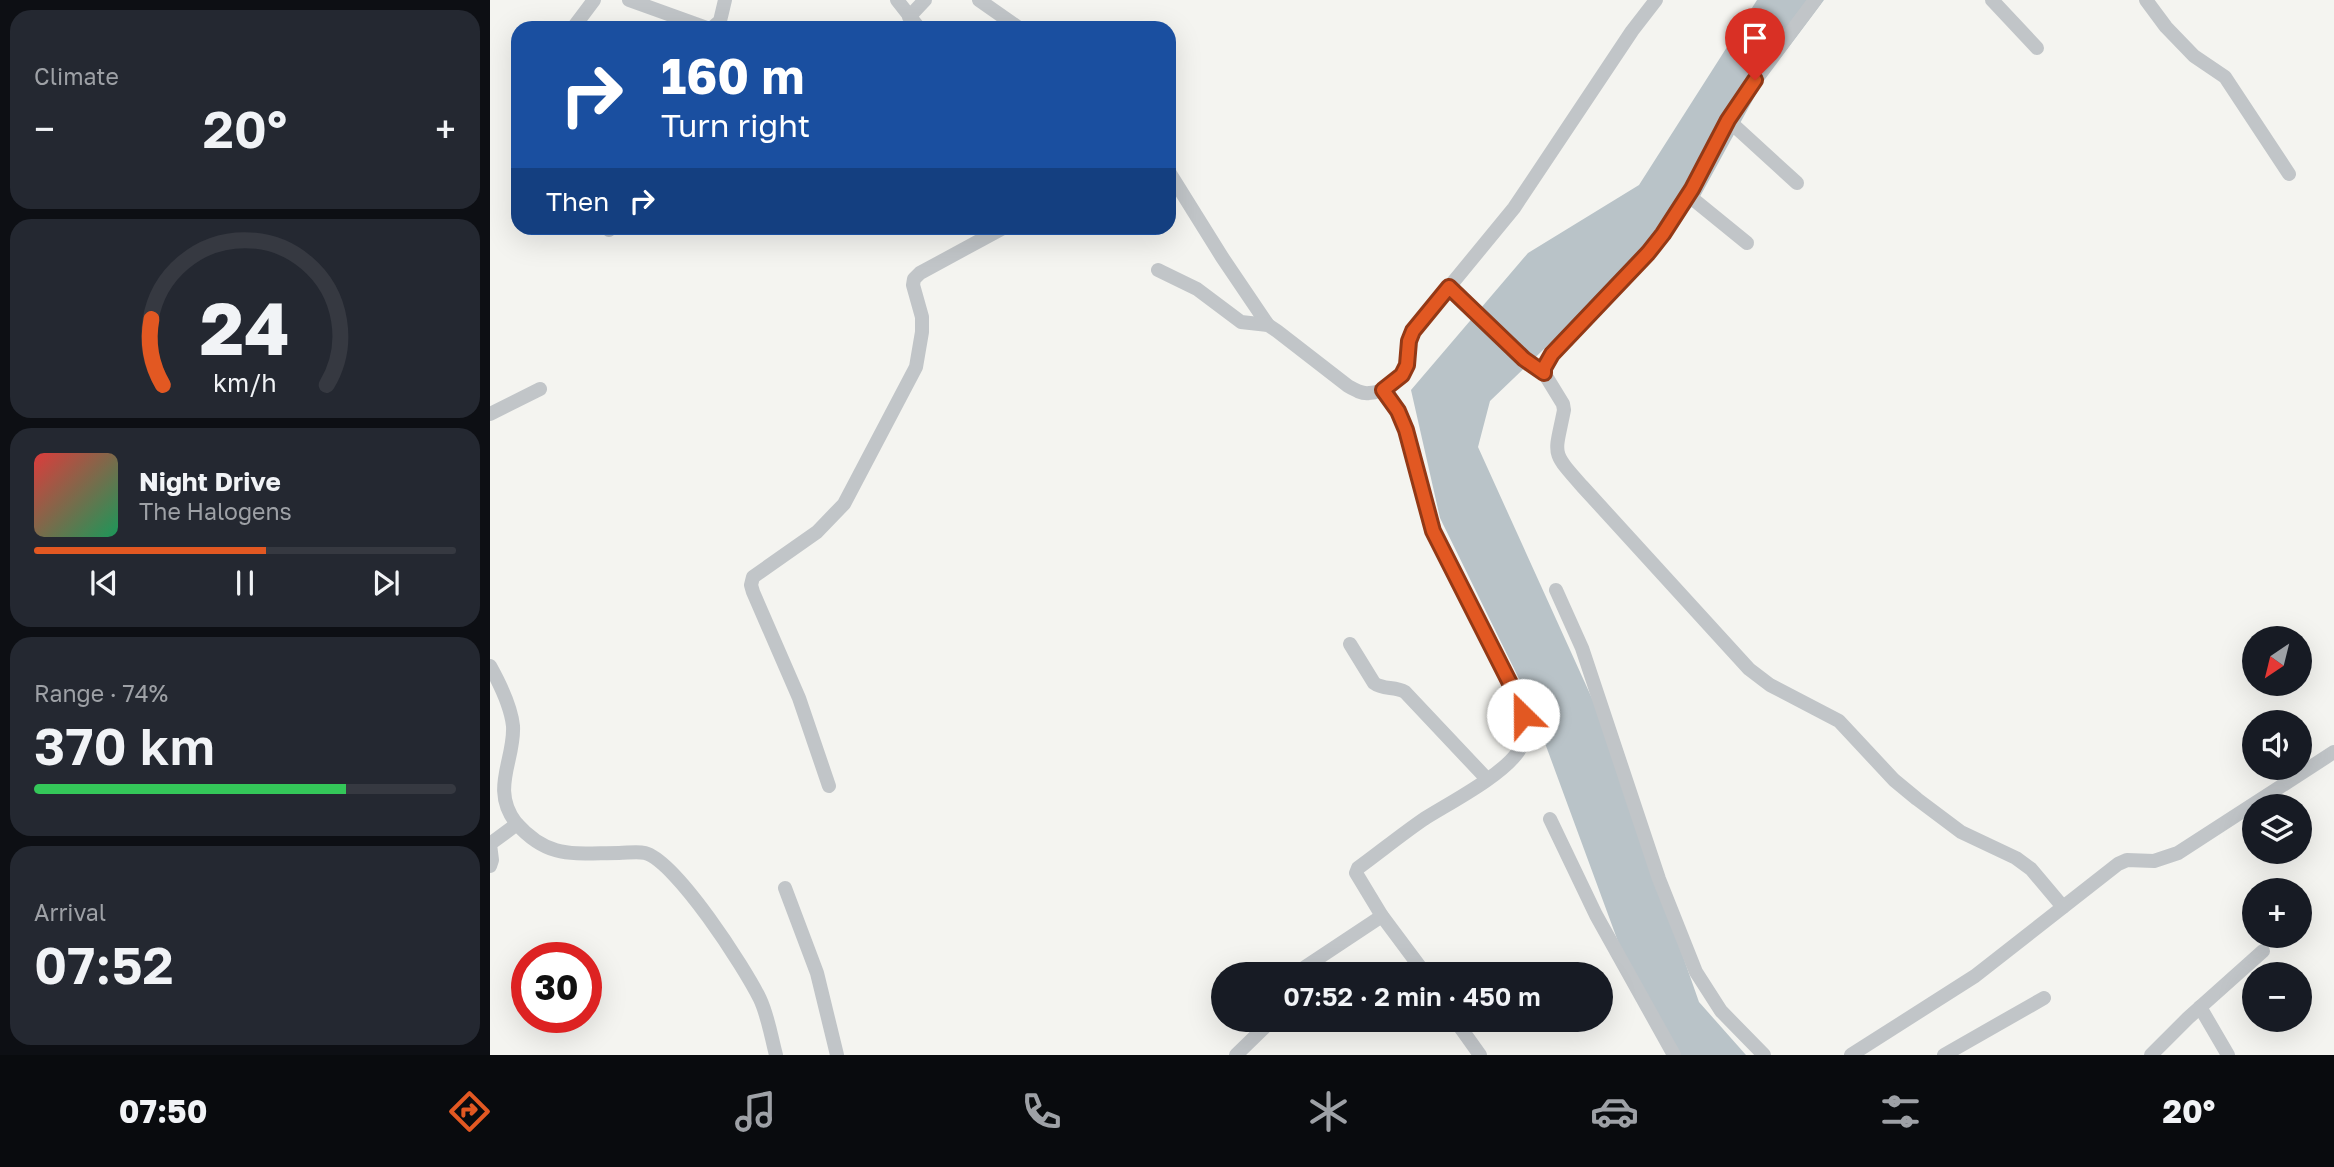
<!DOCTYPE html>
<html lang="en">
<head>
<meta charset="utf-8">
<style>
	body { margin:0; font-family:"Golos Text",sans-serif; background:#242831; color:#f1f3f6; height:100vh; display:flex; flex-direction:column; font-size:26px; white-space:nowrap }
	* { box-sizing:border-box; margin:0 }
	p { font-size:23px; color:#9ea1a6 }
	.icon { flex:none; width:38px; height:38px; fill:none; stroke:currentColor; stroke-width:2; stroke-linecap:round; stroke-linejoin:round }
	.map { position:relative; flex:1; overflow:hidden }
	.panel { display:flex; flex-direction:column; gap:10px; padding:10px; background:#0d0f14; width:490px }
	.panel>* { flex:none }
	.banner { position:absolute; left:21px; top:21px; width:665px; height:214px; border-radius:21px; box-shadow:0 7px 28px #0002; background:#1a4fa0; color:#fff; overflow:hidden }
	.needle { width:46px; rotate:215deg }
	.tools { position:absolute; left:1752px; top:626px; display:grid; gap:14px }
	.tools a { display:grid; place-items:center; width:70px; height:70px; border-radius:50%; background:#171b24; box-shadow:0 7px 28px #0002; font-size:35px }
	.speed { position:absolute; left:21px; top:942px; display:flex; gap:14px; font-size:35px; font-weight:700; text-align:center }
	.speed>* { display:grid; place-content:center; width:91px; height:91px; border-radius:50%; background:#171b24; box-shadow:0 7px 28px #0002; line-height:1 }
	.speed .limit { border:10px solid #d22; background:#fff; color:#111 }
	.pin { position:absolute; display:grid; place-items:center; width:60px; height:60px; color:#fff; margin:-72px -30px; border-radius:50% 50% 50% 0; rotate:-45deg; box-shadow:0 0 7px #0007 }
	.pin .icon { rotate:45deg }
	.me { position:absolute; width:77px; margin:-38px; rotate:337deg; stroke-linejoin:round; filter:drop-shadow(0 0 5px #0008) }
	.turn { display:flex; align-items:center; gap:24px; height:147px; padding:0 35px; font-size:32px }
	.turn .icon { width:91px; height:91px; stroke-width:2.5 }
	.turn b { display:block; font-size:49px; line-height:60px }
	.then { display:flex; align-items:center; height:66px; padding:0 35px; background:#0003; gap:14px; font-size:26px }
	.big { font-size:52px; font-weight:600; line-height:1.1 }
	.panel .widget { flex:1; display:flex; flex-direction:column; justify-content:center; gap:10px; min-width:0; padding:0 24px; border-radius:21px; background:#242831 }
	.panel .dial { align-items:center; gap:0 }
	.dial svg { height:182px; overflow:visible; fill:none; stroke:#363941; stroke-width:7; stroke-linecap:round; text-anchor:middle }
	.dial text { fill:#f1f3f6; stroke:none }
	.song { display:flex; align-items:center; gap:21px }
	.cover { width:84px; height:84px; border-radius:10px; background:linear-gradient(135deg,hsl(0 70% 55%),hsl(150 70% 35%)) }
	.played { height:7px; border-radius:4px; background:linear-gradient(90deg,#e25822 55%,#363941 55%) }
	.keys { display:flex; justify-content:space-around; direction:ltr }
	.heat { display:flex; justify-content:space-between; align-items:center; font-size:38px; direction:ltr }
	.charge { height:10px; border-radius:5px; background:linear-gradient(90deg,#34c759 74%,#363941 0) }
	.trip { position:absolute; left:721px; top:962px; width:402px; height:70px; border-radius:35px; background:#171b24; box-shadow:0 7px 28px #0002; font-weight:600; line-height:70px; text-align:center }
	.menu { display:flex; height:112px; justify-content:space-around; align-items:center; background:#090b0e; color:#9ea1a6 }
	.menu .icon { width:49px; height:49px }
	.menu .current { color:#e25822 }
	.menu b { font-size:32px; color:#f1f3f6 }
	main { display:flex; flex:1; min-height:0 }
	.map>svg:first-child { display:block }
	.water { fill:#b9c3c8 }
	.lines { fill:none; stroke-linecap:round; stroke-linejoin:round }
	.minor { stroke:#c1c5c8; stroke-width:14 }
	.route-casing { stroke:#933916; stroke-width:18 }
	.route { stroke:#e25822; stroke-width:12 }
</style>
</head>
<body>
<main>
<section class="panel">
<div class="widget"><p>Climate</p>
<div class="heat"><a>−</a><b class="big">20°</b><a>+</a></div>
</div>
<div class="widget dial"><svg viewBox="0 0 100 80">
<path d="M14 69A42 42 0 1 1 86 69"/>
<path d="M14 69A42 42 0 0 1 9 40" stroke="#e25822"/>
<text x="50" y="56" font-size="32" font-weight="700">24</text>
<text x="50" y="72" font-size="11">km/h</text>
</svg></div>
<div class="widget">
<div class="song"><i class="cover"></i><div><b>Night Drive</b><p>The Halogens</p></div></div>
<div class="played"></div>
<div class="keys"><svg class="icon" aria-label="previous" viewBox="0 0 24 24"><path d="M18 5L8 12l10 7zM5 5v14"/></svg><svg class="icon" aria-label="pause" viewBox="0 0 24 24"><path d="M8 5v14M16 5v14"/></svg><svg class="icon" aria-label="next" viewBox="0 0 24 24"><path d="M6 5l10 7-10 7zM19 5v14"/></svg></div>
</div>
<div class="widget"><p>Range · 74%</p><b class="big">370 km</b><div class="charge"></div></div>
<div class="widget"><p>Arrival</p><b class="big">07:52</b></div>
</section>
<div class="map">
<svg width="1844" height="1055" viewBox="0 0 1844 1055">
	<rect width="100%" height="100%" fill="#f4f4f0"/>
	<!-- water -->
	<path class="water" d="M1267,0h67l-62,83 -65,119 -207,199 -12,46 117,258 104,297 47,53h-73l-32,-51 -113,-307 -88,-179 -29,-128 117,-137 111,-68z"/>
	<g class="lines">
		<!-- minor -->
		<g class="minor">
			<path d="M139,0l78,28"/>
			<path d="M407,0l22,28"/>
			<path d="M489,0l40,28"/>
			<path d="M1325,0l-75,100 -48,89 -29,45 -15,19 -96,101 -8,14v5l19,31 1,6c-9,46 -14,40 18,76l167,183 21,16 69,36 55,59 23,19 44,33 55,26 15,11 32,38"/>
			<path d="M1502,0l45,48"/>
			<path d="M1656,0l20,27 28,29 31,21 64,97"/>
			<path d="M419,17l16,-17"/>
			<path d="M83,28l21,-28"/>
			<path d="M222,28l8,-7 5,-21"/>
			<path d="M1238,120l69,63"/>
			<path d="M679,172l53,85 46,68"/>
			<path d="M1198,195l59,48"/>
			<path d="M119,230l2,-2"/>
			<path d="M668,270l39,19 44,33 27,3 9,6 71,55c7,4 14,8 21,7 14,0 35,-15 38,-29 3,-12 1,-21 6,-33l101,-123 118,-177 24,-31"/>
			<path d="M959,287l75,72 20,14"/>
			<path d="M893,390l14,21 9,19 27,101 85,168c5,16 10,39 0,53 -18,25 -67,50 -94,67 -22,15 -44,33 -66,49l-2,5 26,43 44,59"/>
			<path d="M0,414l50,-25"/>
			<path d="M1066,590l26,58 77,231 37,93 25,39 43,44"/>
			<path d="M860,644l24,39c9,7 21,3 31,9l82,87"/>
			<path d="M0,666c10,18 21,40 23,60 2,34 -23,63 3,97 33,37 58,30 103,30 8,0 18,-2 26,0 31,8 100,115 115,146 8,17 11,37 16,56"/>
			<path d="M339,786l-30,-88 -46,-106 -2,-7 2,-8 64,-45 27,-28 72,-137 6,-35v-15l-9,-32 1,-6 6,-6 83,-45"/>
			<path d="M1060,819l46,96 78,140"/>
			<path d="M0,866l2,-6 -2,-16 27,-20"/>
			<path d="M295,888l32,85 20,82"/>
			<path d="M803,975l89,-59"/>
			<path d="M1710,1007l28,48"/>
			<path d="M965,1020l25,35"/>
			<path d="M746,1055l36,-35"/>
			<path d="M1361,1055l124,-79 143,-112 9,-4 27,1 24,-8 156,-101"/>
			<path d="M1454,1055l100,-57"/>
			<path d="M1661,1055l37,-37 75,-67"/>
		</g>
	</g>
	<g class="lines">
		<!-- route casing -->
		<g class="route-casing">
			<path id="route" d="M1033,715l-5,-16 -85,-168 -27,-101 -8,-19 -15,-21 19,-15 5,-10 2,-24 4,-10 36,-44 75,72 20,14v-5l8,-14 96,-101 15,-19 29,-45 36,-69 27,-40"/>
		</g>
		<!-- route -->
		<use href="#route" class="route"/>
	</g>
</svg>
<div class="tools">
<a><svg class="needle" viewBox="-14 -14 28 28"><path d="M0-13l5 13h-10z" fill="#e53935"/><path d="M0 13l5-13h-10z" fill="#9ea1a6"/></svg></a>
<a><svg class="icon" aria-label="sound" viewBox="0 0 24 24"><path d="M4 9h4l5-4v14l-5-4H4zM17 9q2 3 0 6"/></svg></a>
<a><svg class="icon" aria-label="layers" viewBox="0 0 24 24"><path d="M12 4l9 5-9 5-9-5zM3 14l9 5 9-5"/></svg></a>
<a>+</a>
<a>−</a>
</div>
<div class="speed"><div class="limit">30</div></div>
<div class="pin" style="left:1265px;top:80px;background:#d93025"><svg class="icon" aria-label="arrive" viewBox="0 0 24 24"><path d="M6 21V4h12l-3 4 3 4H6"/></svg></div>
<svg class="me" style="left:1033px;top:715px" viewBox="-20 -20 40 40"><circle r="19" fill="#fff"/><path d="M0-13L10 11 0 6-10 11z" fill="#e25822"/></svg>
<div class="trip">07:52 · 2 min · 450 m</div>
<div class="banner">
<div class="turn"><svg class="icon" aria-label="right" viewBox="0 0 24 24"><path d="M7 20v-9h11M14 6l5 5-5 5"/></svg><div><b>160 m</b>Turn right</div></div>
<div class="then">Then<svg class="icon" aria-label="right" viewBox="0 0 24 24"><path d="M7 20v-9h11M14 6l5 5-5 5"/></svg></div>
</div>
</div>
</main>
<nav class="menu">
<b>07:50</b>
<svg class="icon current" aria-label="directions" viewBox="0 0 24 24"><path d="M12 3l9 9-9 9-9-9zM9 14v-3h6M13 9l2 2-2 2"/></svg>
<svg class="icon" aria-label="music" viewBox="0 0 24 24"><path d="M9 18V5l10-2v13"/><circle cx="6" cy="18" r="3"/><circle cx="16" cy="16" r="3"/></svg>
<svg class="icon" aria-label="phone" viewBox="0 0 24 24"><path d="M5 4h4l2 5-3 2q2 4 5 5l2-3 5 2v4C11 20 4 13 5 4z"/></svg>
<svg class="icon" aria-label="climate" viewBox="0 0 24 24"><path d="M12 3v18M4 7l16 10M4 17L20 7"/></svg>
<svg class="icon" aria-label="car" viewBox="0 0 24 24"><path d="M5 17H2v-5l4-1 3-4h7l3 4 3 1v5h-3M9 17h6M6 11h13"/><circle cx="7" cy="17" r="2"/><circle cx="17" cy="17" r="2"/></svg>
<svg class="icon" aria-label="filters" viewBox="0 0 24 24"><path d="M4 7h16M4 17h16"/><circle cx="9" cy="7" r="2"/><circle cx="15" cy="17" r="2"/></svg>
<b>20°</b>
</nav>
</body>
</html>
